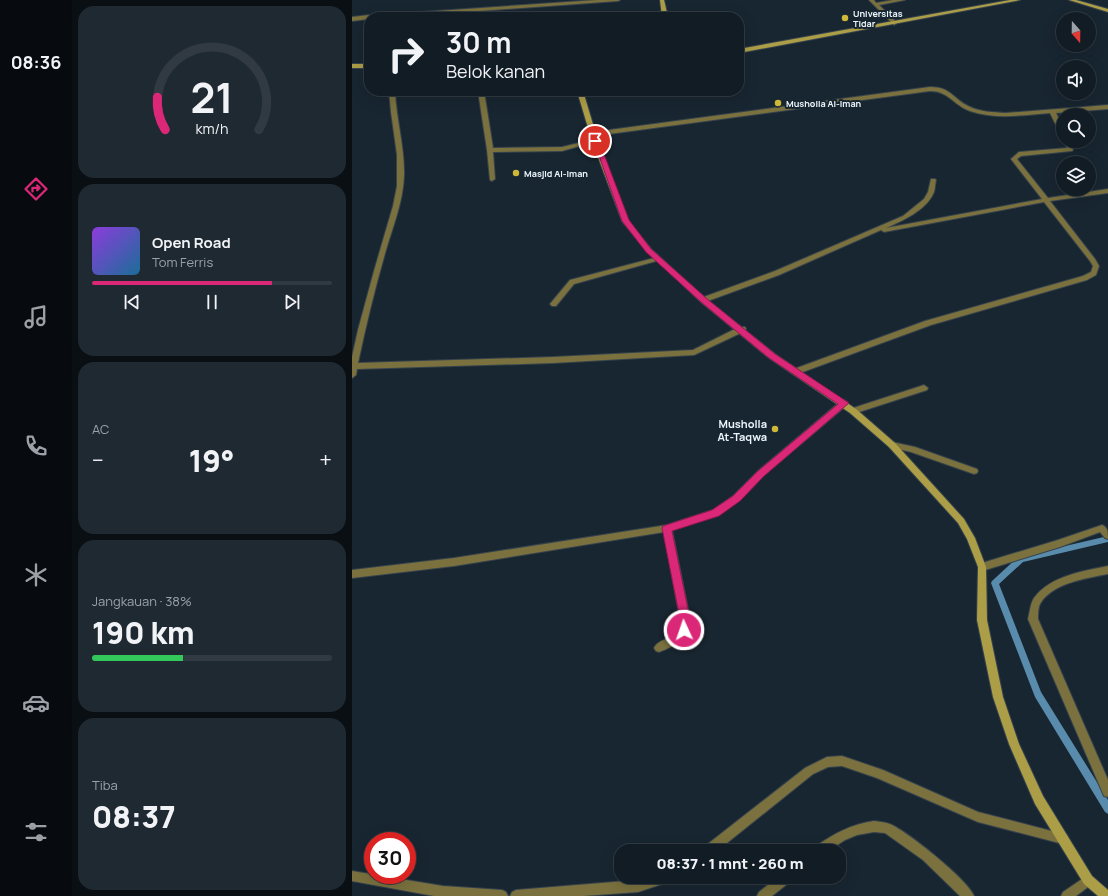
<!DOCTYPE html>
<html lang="id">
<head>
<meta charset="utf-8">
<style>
	body { margin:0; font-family:Manrope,sans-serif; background:#1f2932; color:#f1f3f6; height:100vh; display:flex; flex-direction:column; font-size:15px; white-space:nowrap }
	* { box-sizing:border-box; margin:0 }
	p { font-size:13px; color:#9ca1a7 }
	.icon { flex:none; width:22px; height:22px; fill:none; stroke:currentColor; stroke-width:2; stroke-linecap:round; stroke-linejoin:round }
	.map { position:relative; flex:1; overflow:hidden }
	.side { display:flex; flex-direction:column; gap:6px; padding:6px; background:#0a0f14; width:280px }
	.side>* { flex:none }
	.banner { position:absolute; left:12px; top:12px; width:380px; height:84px; border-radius:16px; box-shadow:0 4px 16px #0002,0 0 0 1px #313a42; background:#121c25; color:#f1f3f6; overflow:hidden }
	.needle { width:26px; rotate:160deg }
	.fabs { position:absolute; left:704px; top:12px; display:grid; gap:8px }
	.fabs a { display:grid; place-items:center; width:40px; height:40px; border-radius:50%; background:#121c25; box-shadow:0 4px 16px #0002,0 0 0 1px #313a42; font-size:20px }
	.speed { position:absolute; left:12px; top:832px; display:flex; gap:8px; font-size:20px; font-weight:700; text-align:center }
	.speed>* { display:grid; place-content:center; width:52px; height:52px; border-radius:50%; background:#121c25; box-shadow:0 4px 16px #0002,0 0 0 1px #313a42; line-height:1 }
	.speed .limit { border:6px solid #d22; background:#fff; color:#111 }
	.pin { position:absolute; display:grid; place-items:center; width:34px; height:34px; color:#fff; margin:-17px; border:2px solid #fff; border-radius:50%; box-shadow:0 1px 4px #0007 }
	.me { position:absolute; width:44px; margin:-22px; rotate:357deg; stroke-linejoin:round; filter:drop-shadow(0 0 3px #0008) }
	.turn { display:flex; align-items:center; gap:14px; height:84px; padding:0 16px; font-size:18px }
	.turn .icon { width:52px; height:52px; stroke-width:2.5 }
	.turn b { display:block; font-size:28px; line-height:34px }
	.big { font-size:30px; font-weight:800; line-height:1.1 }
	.side .card { flex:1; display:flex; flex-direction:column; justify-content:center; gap:6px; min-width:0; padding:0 14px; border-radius:16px; background:#1f2932 }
	.side .dial { align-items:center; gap:0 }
	.dial svg { height:104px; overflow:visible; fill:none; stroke:#313a42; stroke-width:7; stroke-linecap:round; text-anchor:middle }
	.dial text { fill:#f1f3f6; stroke:none }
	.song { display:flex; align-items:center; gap:12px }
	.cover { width:48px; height:48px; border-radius:6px; background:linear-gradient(135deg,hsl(270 70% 55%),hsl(200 70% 35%)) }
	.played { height:4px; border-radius:2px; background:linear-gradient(90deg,#db2777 75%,#313a42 75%) }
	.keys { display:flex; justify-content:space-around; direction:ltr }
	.heat { display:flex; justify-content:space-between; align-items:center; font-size:22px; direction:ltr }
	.charge { height:6px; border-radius:3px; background:linear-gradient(90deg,#34c759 38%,#313a42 0) }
	.trip { position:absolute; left:262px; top:844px; width:232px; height:40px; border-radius:16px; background:#121c25; box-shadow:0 4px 16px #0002,0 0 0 1px #313a42; font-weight:800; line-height:40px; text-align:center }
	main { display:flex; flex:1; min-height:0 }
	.menu { display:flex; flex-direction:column; width:72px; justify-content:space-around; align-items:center; background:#070b0f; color:#9ca1a7 }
	.menu .icon { width:28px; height:28px }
	.menu .active { color:#db2777 }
	.menu b { font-size:18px; color:#f1f3f6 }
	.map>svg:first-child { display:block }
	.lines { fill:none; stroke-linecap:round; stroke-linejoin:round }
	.stream { fill:#598bad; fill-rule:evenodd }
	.lane-casing { stroke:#36434d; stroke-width:2 }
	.street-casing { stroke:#36434d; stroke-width:2 }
	.secondary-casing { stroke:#36434d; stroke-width:2 }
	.lane { fill:#7a713e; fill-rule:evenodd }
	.street { fill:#7a713e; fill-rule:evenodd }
	.secondary { fill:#ac9d47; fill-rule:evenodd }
	.route { fill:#db2777; stroke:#8e194d }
	.poi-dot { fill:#ceb838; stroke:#182631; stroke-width:1.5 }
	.labels { text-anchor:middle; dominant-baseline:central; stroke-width:4; stroke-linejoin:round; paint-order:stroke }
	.far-poi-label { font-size:9px; font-weight:bold; fill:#ebf5fc; stroke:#182631; text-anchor:start }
	.poi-label { font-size:11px; font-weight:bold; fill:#ebf5fc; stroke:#182631; text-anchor:end }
</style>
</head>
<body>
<main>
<nav class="menu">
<b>08:36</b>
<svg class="icon active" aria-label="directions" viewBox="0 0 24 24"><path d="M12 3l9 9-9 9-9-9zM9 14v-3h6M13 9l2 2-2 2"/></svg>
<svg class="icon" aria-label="music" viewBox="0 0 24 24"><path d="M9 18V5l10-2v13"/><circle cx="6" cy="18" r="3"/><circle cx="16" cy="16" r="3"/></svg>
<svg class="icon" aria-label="phone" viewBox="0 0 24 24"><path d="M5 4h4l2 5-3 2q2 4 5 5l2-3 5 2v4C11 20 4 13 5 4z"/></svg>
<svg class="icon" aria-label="climate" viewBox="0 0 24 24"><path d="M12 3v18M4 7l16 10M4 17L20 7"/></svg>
<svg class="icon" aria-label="car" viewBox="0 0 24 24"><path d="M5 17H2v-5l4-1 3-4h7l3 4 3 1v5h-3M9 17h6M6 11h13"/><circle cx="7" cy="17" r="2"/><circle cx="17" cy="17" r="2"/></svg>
<svg class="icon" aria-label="filters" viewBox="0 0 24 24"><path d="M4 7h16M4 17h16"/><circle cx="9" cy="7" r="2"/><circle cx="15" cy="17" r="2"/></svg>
</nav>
<section class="side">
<div class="card dial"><svg viewBox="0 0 100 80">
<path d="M14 69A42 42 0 1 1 86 69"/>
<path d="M14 69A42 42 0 0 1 8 44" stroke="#db2777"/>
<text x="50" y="56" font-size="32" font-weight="700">21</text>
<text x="50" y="72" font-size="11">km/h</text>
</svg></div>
<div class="card">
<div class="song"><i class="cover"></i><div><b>Open Road</b><p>Tom Ferris</p></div></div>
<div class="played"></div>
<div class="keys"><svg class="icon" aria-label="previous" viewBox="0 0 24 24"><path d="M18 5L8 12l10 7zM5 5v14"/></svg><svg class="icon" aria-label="pause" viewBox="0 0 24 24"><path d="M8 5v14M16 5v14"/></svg><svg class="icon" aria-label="next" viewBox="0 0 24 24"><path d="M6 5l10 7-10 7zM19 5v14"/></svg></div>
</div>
<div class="card"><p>AC</p>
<div class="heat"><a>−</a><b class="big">19°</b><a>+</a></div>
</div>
<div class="card"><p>Jangkauan · 38%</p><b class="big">190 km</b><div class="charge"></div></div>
<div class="card"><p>Tiba</p><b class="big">08:37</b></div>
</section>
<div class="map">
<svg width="756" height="896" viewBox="0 0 756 896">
	<rect width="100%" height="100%" fill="#182631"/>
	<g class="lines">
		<!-- stream -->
		<path class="stream" d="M756,536v6l-85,20 -24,22 42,108 67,108v14l-3,-2 -70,-115 -44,-114 1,-2 26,-24z"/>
		<!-- lane casing -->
		<g class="lane-casing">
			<g id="lane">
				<path d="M517,0h5l2,3 17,-3h12l-26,5 18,18 -3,2z"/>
				<path d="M540,442l23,5 62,22 1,2 -1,2 -3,1 -63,-22 -22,-5 -1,-2z"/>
			</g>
		</g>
		<!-- street casing -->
		<g class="street-casing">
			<g id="street">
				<path d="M245,0h23l-2,1 -220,16h-24l3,-2z"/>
				<path d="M17,15l3,2h-3v2l-17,2v-4z"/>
				<path d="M578,87c21,0 22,11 38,19 11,6 25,6 37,7l103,-8v4l-52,4 7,14v8l-3,-2 -10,-20c-26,2 -54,7 -80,-2 -17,-6 -21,-20 -40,-20l-336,45 -3,-2 3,-2z"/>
				<path d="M37,91h6c1,28 10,57 9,85 -1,26 -11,50 -18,74 -11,38 -20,75 -28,113l195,-6 140,-7 46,-23h6l1,2 -1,2 -51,24 -141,8 -196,6 -1,6 -4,3v-21l6,-27 16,-59 19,-65 4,-20v-31l-6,-43z"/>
				<path d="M126,91h6l9,57 69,-1 33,-8 3,2 -36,10 -69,1 2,27 -3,2 -2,-1 -3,-30z"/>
				<path d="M712,141h6l3,9 -1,1 -51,5 -4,3 31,39 60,-9v4l-58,8 45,58 4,7 -3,9 -9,5 -156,45 -131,48h-6l-1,-2 1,-2 131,-48 158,-45 8,-4 2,-6 -3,-5 -46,-59 -160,30 -3,-2 -102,45 -74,27h-4l-1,-2 1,-2 74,-27 128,-55 21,-17 4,-7 3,-13h4l1,1c-1,4 -1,9 -2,12 -7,18 -32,29 -48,36l156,-29 -31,-40 8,-7 48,-4z"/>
				<path d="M306,257l2,1v2l-86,24 -18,22h-4l-2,-2 20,-24z"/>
				<path d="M572,385l4,3 -1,2 -74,24 -4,-3 1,-2z"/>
				<path d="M492,400l4,3 -1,2 -83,70 -25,25 -20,15 -47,15 18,89c-3,19 -14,27 -31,33l-3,-1 -2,-3c7,-13 23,-4 26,-29l-16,-87 -210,34 -102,12v-8l102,-12 213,-33 46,-15 20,-14 25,-25 83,-70z"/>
				<path d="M750,525c6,2 6,8 6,14l-3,-1 -5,-6 -40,15 -78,24 -3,-1 -1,-3 1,-3 3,-1 76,-23z"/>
				<path d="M756,566v8c-21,4 -56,9 -68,30 -2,4 -2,10 -2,15l70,161v17l-4,-1 -76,-177c2,-7 2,-15 6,-21 16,-22 49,-27 74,-32z"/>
				<path d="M490,756l41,14 95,42 85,22 4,1 1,4 -1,4 -4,1 -85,-22 -101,-44 -35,-12 -14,1 -15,7 -96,77h-14l1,-4 101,-79 22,-11z"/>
				<path d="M522,821c7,1 12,1 18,4 18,9 75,54 82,71h-14l-37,-36 -38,-27 -11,-1 -17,3 -12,5 -17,11h-14l1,-4c18,-13 37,-23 59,-26z"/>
				<path d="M0,871l91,15 59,4 4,2 2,4h-74l-82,-15z"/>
				<path d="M736,875l4,1 1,4 -1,4 -16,12h-15l2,-4z"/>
				<path d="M298,877h23l-1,4 -4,1 -30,10 -55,4h-73l2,-4 4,-2 122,-10z"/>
				<path d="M426,877h14l-1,4 -19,15h-15l2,-4z"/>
			</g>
		</g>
		<!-- secondary casing -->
		<g class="secondary-casing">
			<g id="secondary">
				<path d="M308,0h4l4,17h-6z"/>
				<path d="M658,0h10l-281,53v-4z"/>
				<path d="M717,0h7l32,9v3z"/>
				<rect x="0" y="64" width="17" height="4"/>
				<path d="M225,91h6l15,50 30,80 23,28 54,49 70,56 81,55 39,34 69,76 11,19 11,29 1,53 16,77 16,47 24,52 49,80 16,14v6h-10l-14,-12 -49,-80 -26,-60 -16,-47 -16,-77 1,-53 -11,-28 -9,-16 -69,-76 -39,-34 -81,-55 -68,-56 -54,-51 -25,-30 -30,-80z"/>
			</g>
		</g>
		<!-- lane -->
		<use href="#lane" class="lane"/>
		<!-- street -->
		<use href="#street" class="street"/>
		<!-- secondary -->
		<use href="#secondary" class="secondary"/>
	</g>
	<!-- route -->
	<path class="route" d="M241,139l6,2 30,79 22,29 55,49 69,56 74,49 -85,73 -24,25 -21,15 -47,15 18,88 -2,14h-7l-1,-14 -18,-91 1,-2 49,-16 21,-14 25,-25 80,-67 -69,-46 -68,-56 -55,-50 -24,-31z"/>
	<!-- markers -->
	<g class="poi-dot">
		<circle cx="493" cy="18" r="4"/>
		<circle cx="426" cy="103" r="4"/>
		<circle cx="164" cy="173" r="4"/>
		<circle cx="423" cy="429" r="4"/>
	</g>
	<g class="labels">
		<!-- far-poi labels -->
		<g class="far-poi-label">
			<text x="501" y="13">Universitas<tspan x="501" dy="10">Tidar</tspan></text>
			<text x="434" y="103">Musholla Al-Iman</text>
			<text x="172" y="173">Masjid Al-Iman</text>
		</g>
		<!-- poi labels -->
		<g class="poi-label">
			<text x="415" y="423">Musholla<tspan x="415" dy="13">At-Taqwa</tspan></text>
		</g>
	</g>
</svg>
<div class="fabs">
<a><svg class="needle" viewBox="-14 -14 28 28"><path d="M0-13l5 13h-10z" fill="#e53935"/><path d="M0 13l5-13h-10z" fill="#9ca1a7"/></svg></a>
<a><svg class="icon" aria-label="sound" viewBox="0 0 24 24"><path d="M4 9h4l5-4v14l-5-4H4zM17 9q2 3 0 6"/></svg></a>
<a><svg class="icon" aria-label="search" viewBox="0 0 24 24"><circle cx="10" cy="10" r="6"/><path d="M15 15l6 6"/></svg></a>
<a><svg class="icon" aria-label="layers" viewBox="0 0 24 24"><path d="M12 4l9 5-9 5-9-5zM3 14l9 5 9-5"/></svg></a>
</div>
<div class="speed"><div class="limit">30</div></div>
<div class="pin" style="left:243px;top:141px;background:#d93025"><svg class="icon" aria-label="arrive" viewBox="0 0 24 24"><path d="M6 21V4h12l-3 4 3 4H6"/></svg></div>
<svg class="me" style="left:332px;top:630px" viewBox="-20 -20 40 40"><circle r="17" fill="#db2777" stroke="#fff" stroke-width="3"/><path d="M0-11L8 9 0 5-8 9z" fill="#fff"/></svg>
<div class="trip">08:37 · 1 mnt · 260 m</div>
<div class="banner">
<div class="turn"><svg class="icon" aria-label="right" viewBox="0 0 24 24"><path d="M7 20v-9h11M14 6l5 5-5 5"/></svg><div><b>30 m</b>Belok kanan</div></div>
</div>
</div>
</main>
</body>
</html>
